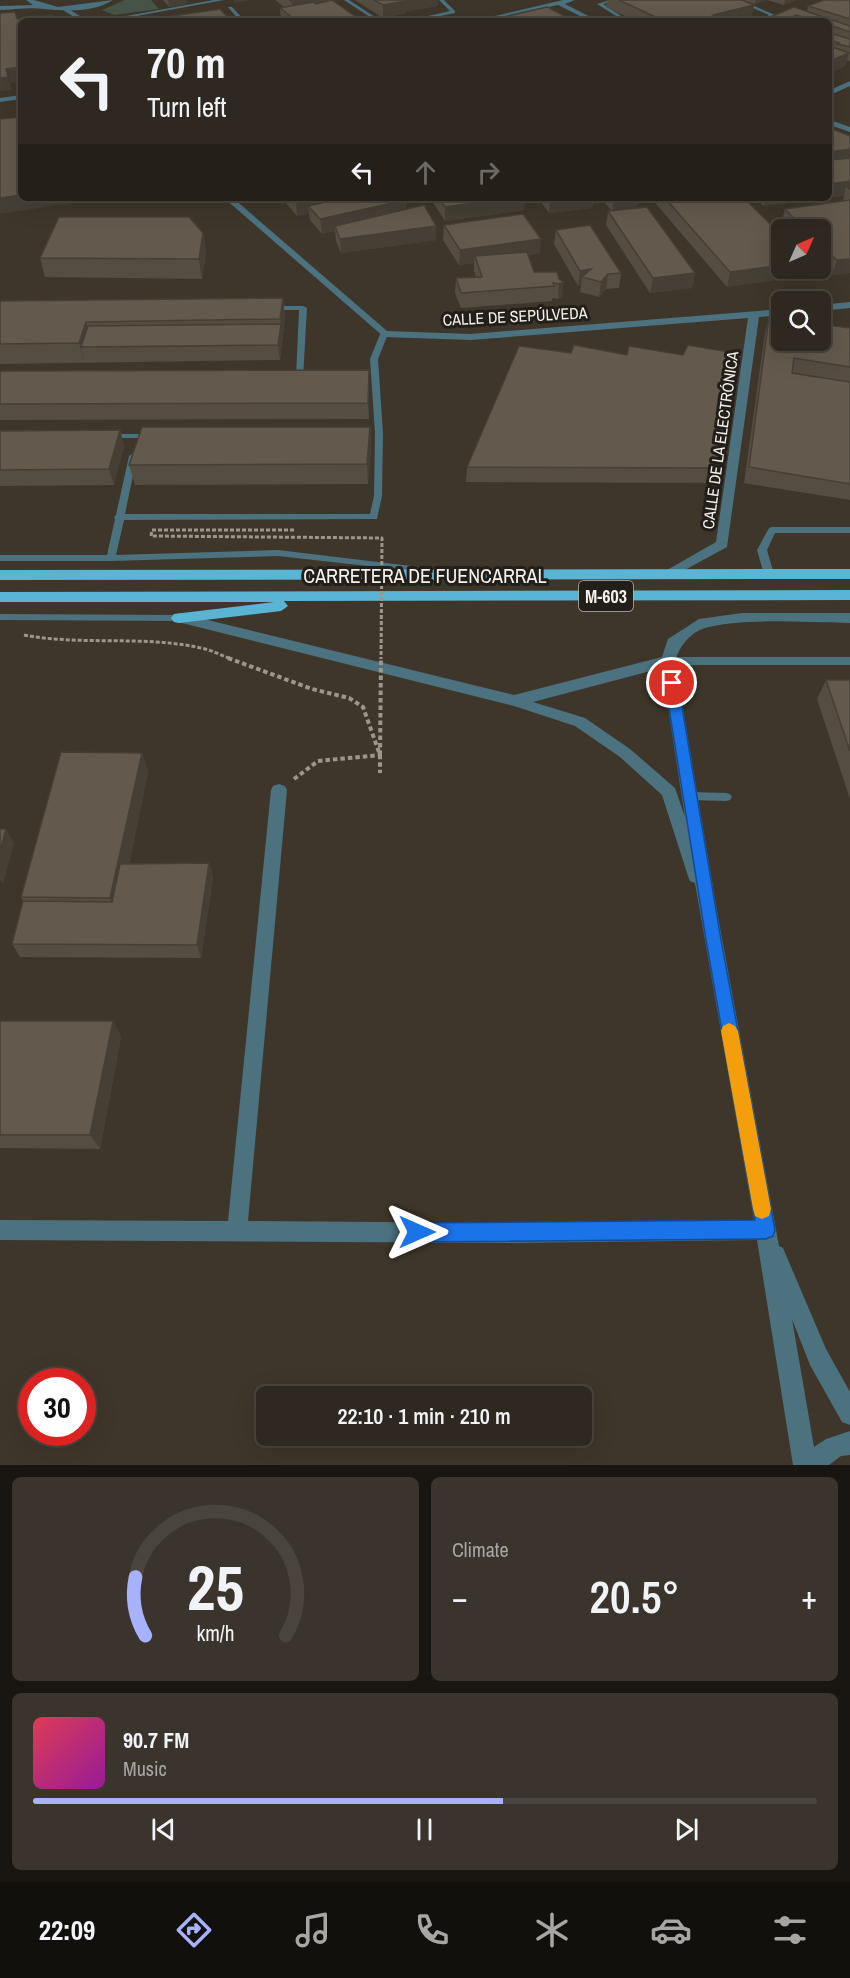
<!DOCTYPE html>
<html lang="en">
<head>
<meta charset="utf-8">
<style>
	body { margin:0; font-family:"Archivo Narrow",sans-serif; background:#3a342d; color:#f1f3f6; height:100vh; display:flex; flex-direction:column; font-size:22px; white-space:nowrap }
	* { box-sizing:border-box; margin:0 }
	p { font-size:20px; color:#a7a6a5 }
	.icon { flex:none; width:33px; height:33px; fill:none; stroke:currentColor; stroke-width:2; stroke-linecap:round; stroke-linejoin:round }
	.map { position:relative; height:1465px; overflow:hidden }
	.side { display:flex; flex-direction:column; gap:12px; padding:12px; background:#191612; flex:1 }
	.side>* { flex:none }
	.hud { position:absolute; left:18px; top:18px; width:814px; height:183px; border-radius:9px; box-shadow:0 6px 24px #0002,0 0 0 2px #49443e; background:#2e2820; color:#f1f3f6; overflow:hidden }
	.needle { width:39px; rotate:45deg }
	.controls { position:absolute; left:771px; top:219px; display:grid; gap:12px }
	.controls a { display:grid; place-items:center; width:60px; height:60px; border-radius:9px; background:#2e2820; box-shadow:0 6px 24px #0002,0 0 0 2px #49443e; font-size:30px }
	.speed { position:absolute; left:18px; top:1368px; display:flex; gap:12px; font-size:30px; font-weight:700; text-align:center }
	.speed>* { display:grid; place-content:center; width:78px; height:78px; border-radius:50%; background:#2e2820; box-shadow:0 6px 24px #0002,0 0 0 2px #49443e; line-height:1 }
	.speed .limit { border:9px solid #d22; background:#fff; color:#111 }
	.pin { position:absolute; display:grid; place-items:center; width:51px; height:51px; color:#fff; margin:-26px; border:3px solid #fff; border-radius:50%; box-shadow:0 2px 6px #0007 }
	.me { position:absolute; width:66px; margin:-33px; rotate:90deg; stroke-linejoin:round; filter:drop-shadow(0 0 4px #0008) }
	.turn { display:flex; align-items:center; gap:21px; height:126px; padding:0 30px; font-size:27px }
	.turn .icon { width:78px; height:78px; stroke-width:2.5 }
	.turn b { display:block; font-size:42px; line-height:51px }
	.lanes { display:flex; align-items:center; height:57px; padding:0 30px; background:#0003; justify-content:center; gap:30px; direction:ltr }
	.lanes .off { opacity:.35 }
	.big { font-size:45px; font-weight:600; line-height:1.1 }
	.side .tile { flex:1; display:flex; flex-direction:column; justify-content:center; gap:9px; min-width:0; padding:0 21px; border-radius:9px; background:#3a342d }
	.side .dial { align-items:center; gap:0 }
	.dial svg { height:156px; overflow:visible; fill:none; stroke:#49443e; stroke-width:7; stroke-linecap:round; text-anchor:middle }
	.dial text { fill:#f1f3f6; stroke:none }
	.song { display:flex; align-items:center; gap:18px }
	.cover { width:72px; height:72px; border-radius:9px; background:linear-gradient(135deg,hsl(350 70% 55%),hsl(300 70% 35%)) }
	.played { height:6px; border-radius:3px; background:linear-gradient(90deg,#a7b1fc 60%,#49443e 60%) }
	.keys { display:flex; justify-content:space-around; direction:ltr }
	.heat { display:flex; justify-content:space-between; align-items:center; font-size:33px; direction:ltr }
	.side .tiles { flex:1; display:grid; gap:12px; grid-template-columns:1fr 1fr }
	.tile:last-child { grid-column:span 2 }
	.trip { position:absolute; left:256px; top:1386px; width:336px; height:60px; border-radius:9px; background:#2e2820; box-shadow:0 6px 24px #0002,0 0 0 2px #49443e; font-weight:600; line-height:60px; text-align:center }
	.tabs { display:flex; height:96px; justify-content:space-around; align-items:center; background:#12100d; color:#a7a6a5 }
	.tabs .icon { width:42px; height:42px }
	.tabs .selected { color:#a7b1fc }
	.tabs b { font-size:27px; color:#f1f3f6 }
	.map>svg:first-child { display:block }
	.green { fill:#465547 }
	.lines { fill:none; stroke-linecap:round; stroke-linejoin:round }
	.path-far1 { stroke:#9d968d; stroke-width:3; stroke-dasharray:4 2; stroke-linecap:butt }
	.path { stroke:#9d968d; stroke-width:4; stroke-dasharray:4.5 3; stroke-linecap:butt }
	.service { fill:#4c717f; fill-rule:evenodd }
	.minor { fill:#4c717f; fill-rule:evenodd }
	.tertiary { fill:#4c717f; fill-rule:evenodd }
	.trunk { fill:#5ab4d4; fill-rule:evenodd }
	.path-bridge-far1 { stroke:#9d968d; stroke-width:3; stroke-dasharray:4 2; stroke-linecap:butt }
	.path-bridge { stroke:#9d968d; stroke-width:4; stroke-dasharray:4.5 3; stroke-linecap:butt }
	.wall { fill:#554d42 }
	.shaded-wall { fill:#453f36 }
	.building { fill:#635a4d; stroke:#453f36; stroke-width:1.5 }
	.route { fill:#1a73e8; stroke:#114b97; stroke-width:1.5 }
	.slow { fill:#f59e0b }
	.labels { text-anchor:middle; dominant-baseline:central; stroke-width:6; stroke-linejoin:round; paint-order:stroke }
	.far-street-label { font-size:16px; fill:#f6f0e9; stroke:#221e19 }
	.shield { fill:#221e19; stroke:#b6b1ab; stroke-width:1.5 }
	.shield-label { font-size:18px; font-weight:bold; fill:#f6f0e9 }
	.street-label { font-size:20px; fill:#f6f0e9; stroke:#221e19 }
</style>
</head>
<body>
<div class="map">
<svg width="850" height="1465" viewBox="0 0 850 1465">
	<rect width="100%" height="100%" fill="#3e362a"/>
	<!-- green -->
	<path class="green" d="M125,0h26l8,9 -45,6 -12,-5z"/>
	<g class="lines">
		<!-- path-far1 -->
		<path class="path-far1" d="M24,635c58,11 119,0 177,13 11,2 21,8 31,11"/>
		<!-- path -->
		<g class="path">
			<path d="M228,658l84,31 37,9 14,9 17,48v18"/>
			<path d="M294,779l24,-18 62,-6"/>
		</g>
		<!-- service -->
		<g class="service">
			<path d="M214,0h10l-98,18 -42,2 -2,-1 44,-3z"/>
			<path d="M344,0h5l32,21h-5z"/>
			<path d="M439,0h5l11,11v2l-40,8h-9l44,-10z"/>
			<path d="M610,0h8l-15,4 26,17h-5l-27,-17z"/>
			<path d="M734,0h6l35,15 -11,6h-6l11,-6z"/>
			<path d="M228,7h4l13,14h-5z"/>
			<path d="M266,306h37l4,2 -4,70 -7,-2 3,-66h-33z"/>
			<path d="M381,332l7,2 -10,25 5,74 -1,63 -5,23 -253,1 -8,35 162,-5 150,18 5,3 -2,2 -153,-17 -167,5h-111v-6h107l8,-36 -1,-2 2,-2 13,-59 4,-3 4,3 -12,58h245l4,-18 1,-63 -5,-74z"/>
			<path d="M105,434h48l4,2 -4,2h-48z"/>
			<path d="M772,527h78v6h-75l-8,17 7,24 -5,3 -5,-3 -7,-24 12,-22z"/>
			<path d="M0,614l179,1 5,3 -5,3 -179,-1z"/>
			<path d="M668,657h182v8h-182l-5,-4z"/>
			<path d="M691,792l35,1 4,1 2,3 -2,3 -4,1 -35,-1 -4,-1 -2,-3 2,-3z"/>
		</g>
		<!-- minor -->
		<g class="minor">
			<path d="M563,0h12l-10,4 33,17h-8l-32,-16 -72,16h-12z"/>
			<path d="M63,8h4l21,13h-8l-17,-11z"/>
			<path d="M850,81v5l-20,9v-5z"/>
			<path d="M21,95v4l-21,3v-4z"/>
			<path d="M830,120l20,7v5l-20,-7z"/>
			<path d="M224,198h9l154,133 84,3 311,-25v6l-23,2 -32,230 -55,30h-10l-2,-3 56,-32 32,-224 -277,22 -87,-3z"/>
			<path d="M850,302v6l-30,3v-6z"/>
			<path d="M179,613l335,82 148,-38 6,-18 31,-20 43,-6h108v10c-43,0 -105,-6 -145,5 -16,5 -26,19 -30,33l43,256 61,329 4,2 43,101 24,43v33l-8,-3 -32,-57 -18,-46 22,128 12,-8 24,-8v24l-9,1 -12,9h-36l-36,-225 -250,3 -507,-3v-20l228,1 43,-431 2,-4 6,-2 6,2 2,4 -39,431 259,2 247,-3 -59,-337 -5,-2 -2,-5 -26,-81 -42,-38 -45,-31 -61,-20 -340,-85 -2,-3zM662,668l23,149 -10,-29 -45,-39 -45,-31 -52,-16z"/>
		</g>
		<!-- tertiary -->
		<path class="tertiary" d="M26,0h8l24,7 55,-7c-20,13 -47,11 -70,9 -13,-2 -29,1 -43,1v-4l33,-1z"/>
		<!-- trunk -->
		<g class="trunk">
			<path d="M850,569v10l-850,1v-10z"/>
			<path d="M850,590v10l-566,1 4,5 -7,5 -102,12 -5,-1 -3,-4 3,-4 100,-12h-274v-10z"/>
		</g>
		<!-- path-bridge-far1 -->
		<path class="path-bridge-far1" d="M294,530h-142l-1,6 231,2 -1,121"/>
		<!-- path-bridge -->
		<path class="path-bridge" d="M380,755l1,-97"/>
	</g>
	<!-- wall -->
	<g class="wall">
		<path d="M163,0h24v4l-18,3z"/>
		<path d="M275,0h53v1l28,16v4h-74l-1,-1 -1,-12 4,-1z"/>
		<path d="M355,0h83v6l-32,5v2l-23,5z"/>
		<path d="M607,0h159l-11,4 -10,-3 9,4 -3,13 -13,3h-102l-30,-14z"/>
		<path d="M767,0h29l-12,5z"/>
		<path d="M850,0v61l-3,-1 -2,6 -15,7v-52h-67v-1l44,-8 1,-6z"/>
		<path d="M830,128l20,8v137l-18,2 -12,-11v-34h-33l-6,-6 4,-15 58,-8 1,-5 -14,1z"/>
		<path d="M282,198h123l1,2v9l30,17v14l-95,13 -5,-12 -1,-10 -13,3 -12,-14 -1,-7 -12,3z"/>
		<path d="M430,198h95l-1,12 -79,11z"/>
		<path d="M538,198h56l-2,10 -43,5z"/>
		<path d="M601,198h37l-2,10 59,65 -3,15 -42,5 -44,-68 2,-14 3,-1z"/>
		<path d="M651,198h93l58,78 -75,11z"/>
		<path d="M755,198h71l-62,8z"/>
		<path d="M444,225l96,28 -12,2 6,17h23l5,25 -4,2 -6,-1v3l-91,7 -6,-15 1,-15 20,-1 -2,-6v-8l-15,2 -16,-25z"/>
		<path d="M556,230l65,43 -2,15 -13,1 -7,8 -19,-5 1,-7 -3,1 -24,-42z"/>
		<path d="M203,233l3,19 -4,27 -157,-2 -5,-19z"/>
		<path d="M283,298l2,20 -5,42 -280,4v-63z"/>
		<path d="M769,317l81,11v172l-106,-17 21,-151z"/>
		<path d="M571,353l112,2 33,113 -4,15 -246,-1 1,-15z"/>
		<path d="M0,371l369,15v33l-369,1z"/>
		<path d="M370,427l1,20 -3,37 -233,1 -6,-20z"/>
		<path d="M120,430l4,16 -10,39 -114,1v-55z"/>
		<path d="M826,680h24v119l-33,-100z"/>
		<path d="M142,753l6,19 -19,92 80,-1 4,14 -12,81 -181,-1 -8,-13 11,-43 -2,-4z"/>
		<path d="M0,1021h113l8,16 -21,112 -100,-1z"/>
	</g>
	<!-- shaded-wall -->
	<g class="shaded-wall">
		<path d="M168,0h19v4l-18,3z"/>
		<path d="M234,0h16l-15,3z"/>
		<path d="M303,0h25l1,8 -36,6 -1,-12z"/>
		<path d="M404,0h34v6l-32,5v2l-23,5v-13z"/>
		<path d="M756,0h10l-11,4z"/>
		<path d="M785,0h11l-12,5z"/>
		<path d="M754,5l-3,13 -13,3h-26l1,-6z"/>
		<path d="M796,15l-1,6h-10v-1z"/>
		<path d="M356,17v4h-20z"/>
		<path d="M849,53l-4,13 -15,7v-12z"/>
		<path d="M21,67v14l-11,2 -4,-14z"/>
		<path d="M8,77l4,13 -12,1v-13z"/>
		<path d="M850,149v14l-20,3v-14z"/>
		<path d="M850,181v9l-4,-3 -2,9 -14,1v-13z"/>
		<path d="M21,195v3h83l-104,16v-16z"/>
		<path d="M311,198h67l-70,8 1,7 -12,3 -1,-15z"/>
		<path d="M509,198h16l-1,12 -79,11v-14z"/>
		<path d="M557,198h37l-2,10 -43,5 1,-14z"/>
		<path d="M614,198h24l-2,11 -24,3z"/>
		<path d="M766,198h60l-62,8z"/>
		<path d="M406,200v14l-71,12v5l-13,3 -2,-15z"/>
		<path d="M436,226v14l-95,13 -1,-14z"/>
		<path d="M203,233l3,19 -4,27 -3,-20z"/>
		<path d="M541,239l-1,14 -63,10 -2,-7 -1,7 -15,2 1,-15z"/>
		<path d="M850,259v14l-18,2 5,-15z"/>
		<path d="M782,265v3h22l-2,8 -75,11 3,-15z"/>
		<path d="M591,269l-9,8 -1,8 -3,1 2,-15z"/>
		<path d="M695,273l-3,15 -42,5 3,-15z"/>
		<path d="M608,274l-2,15 -7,8 2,-15z"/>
		<path d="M564,282l-2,15 -4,2 1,-15z"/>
		<path d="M283,298l2,20 -5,42 -2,-15z"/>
		<path d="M86,322l6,19 -11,6 4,16 -6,-20z"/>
		<path d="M369,370v49l-1,-16z"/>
		<path d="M370,427l1,20 -3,37 -1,-20z"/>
		<path d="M120,430l4,16 -10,39 -5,-16z"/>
		<path d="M142,753l6,19 -30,143 -8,-17z"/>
		<path d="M6,829l8,14 -11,41 -3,-4v-29z"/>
		<path d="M209,863l4,14 -12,81 -4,-13z"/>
		<path d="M113,1021l8,16 -21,112 -10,-14z"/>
	</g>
	<!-- building -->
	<g class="building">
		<path d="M290,0h13l-11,2z"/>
		<path d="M332,0l24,17 -20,4h-39l-17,-13 33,-6 3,2z"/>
		<path d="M374,0h31l1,1 -23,4z"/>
		<path d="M619,0h123l12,5 -41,10 13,6h-62z"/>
		<path d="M824,0h26v19l-42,-13z"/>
		<path d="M547,7l27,14h-64l-7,-4z"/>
		<path d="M794,7l56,19v6l-20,-7v-4h-15l-19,-6 -11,5 4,1 -26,-1z"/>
		<path d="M220,9l11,12h-93z"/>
		<path d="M15,12l2,7 35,-4 2,6h-33v46l-15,2 2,8 -8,1v-65z"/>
		<path d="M830,33l20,6v8l-13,-3 2,-1 -9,-3z"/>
		<path d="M830,46l19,7 -19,8z"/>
		<path d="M21,117v78l-21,3v-79z"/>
		<path d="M830,128l20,8v13l-20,3z"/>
		<path d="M850,158v23l-20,3v-24z"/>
		<path d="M293,198h18l-15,3z"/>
		<path d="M343,198h62l1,2 -86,19 -12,-13z"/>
		<path d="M439,198h70l-64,9z"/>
		<path d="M665,198h79l38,38v29l-52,7z"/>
		<path d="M850,200v59l-13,1 -17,-15v-15h-15l-20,-21z"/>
		<path d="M424,205l12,21 -96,13 -5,-13z"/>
		<path d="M647,207l48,66 -42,5 -45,-67z"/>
		<path d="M523,214l18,25 -81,11 -16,-25z"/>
		<path d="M59,217h130l14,16 -4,26 -159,-1z"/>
		<path d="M590,225l31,48 -13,1 -7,8 -19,-5 9,-8 -11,2 -24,-41z"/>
		<path d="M527,252l7,20h23l2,7 5,3 -5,2 -6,-1 1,3 -93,7 -5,-15 26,-1 -7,-21z"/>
		<path d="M283,298l-3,21 -194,3 -7,21 -79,1v-43z"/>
		<path d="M769,317l13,2v21h38v-16l30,4v39l-56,-9 -2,15 58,9v102l-101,-17z"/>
		<path d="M281,324l-3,21 -197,2 7,-21z"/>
		<path d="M574,345l53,10 2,-9 54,9 5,-10 53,9 -25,114 -249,-1 52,-121 52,7z"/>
		<path d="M369,370l-1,33 -368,1v-33z"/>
		<path d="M142,427h228l-3,37 -238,1z"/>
		<path d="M120,430l-11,39 -109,1v-39z"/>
		<path d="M826,680h24v71z"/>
		<path d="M61,752l81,1 -32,145 -89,-1z"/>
		<path d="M0,829h6l-6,22z"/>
		<path d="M209,863l-12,82 -185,-1 11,-43 89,1 8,-38z"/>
		<path d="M0,1021h113l-23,114h-90z"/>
	</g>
	<!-- route -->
	<path class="route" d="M672,678l6,5 43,257 54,290 -2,6 -7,3 -349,3 -7,-3 -2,-7 2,-6 7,-3 338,-3 -49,-280 -41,-257z"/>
	<!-- slow -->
	<path class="slow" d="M729,1023l6,3 3,5 33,178 -2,7 -7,3 -7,-3 -2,-7 -32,-178 2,-5z"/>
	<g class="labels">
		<!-- far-street labels -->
		<g class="far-street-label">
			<text transform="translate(515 316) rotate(-3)">CALLE DE SEPÚLVEDA</text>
			<text transform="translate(720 440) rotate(-82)">CALLE DE LA ELECTRÓNICA</text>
		</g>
		<!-- shield labels -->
		<rect class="shield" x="579" y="581" width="54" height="30" rx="4.5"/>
		<g class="shield-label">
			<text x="606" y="596">M-603</text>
		</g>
		<!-- street labels -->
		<g class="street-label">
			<text x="425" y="575">CARRETERA DE FUENCARRAL</text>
		</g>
	</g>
</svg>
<div class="controls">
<a><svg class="needle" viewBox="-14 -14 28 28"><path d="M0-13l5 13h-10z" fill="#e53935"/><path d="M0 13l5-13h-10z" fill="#a7a6a5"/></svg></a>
<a><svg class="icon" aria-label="search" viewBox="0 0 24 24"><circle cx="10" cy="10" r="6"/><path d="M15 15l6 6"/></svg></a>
</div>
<div class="speed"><div class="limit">30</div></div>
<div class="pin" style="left:672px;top:683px;background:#d93025"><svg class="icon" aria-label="arrive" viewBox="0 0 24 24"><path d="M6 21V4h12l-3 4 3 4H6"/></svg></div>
<svg class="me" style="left:417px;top:1232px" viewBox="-20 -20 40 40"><path d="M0-17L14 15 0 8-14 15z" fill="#1a73e8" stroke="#fff" stroke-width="4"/></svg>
<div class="trip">22:10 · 1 min · 210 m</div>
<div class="hud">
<div class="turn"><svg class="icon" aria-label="left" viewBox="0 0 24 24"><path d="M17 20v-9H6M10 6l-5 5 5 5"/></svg><div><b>70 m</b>Turn left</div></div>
<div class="lanes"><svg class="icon" aria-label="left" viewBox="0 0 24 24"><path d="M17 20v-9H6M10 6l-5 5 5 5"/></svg><svg class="icon off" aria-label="ahead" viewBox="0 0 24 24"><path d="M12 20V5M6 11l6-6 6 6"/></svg><svg class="icon off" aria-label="right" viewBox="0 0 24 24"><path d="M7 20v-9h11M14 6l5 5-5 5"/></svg></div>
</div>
</div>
<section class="side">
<div class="tiles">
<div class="tile dial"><svg viewBox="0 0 100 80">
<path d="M14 69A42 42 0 1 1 86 69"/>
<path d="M14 69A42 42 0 0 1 9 39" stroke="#a7b1fc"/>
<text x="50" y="56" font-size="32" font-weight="700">25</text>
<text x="50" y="72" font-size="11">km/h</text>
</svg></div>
<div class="tile"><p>Climate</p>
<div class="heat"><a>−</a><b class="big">20.5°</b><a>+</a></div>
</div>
<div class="tile">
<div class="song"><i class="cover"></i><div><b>90.7 FM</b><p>Music</p></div></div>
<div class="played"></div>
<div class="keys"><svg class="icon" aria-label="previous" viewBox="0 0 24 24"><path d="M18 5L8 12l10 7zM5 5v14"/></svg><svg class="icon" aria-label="pause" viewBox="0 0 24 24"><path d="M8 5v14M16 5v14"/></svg><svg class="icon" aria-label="next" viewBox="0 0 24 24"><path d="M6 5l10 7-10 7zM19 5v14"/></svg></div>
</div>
</div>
</section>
<nav class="tabs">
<b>22:09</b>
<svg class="icon selected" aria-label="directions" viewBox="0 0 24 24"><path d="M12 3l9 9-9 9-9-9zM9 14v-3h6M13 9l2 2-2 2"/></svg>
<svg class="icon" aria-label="music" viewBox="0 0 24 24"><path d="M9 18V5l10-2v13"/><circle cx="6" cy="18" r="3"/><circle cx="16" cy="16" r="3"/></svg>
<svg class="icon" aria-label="phone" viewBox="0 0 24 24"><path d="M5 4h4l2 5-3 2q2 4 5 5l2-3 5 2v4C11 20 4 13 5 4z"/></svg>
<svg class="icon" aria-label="climate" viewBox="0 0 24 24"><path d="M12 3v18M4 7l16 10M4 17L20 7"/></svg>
<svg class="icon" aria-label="car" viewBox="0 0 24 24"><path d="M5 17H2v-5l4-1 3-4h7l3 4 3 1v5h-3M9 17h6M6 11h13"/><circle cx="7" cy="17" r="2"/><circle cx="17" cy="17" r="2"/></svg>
<svg class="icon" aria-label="filters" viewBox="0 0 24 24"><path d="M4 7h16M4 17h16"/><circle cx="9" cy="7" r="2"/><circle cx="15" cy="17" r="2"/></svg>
</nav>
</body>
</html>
